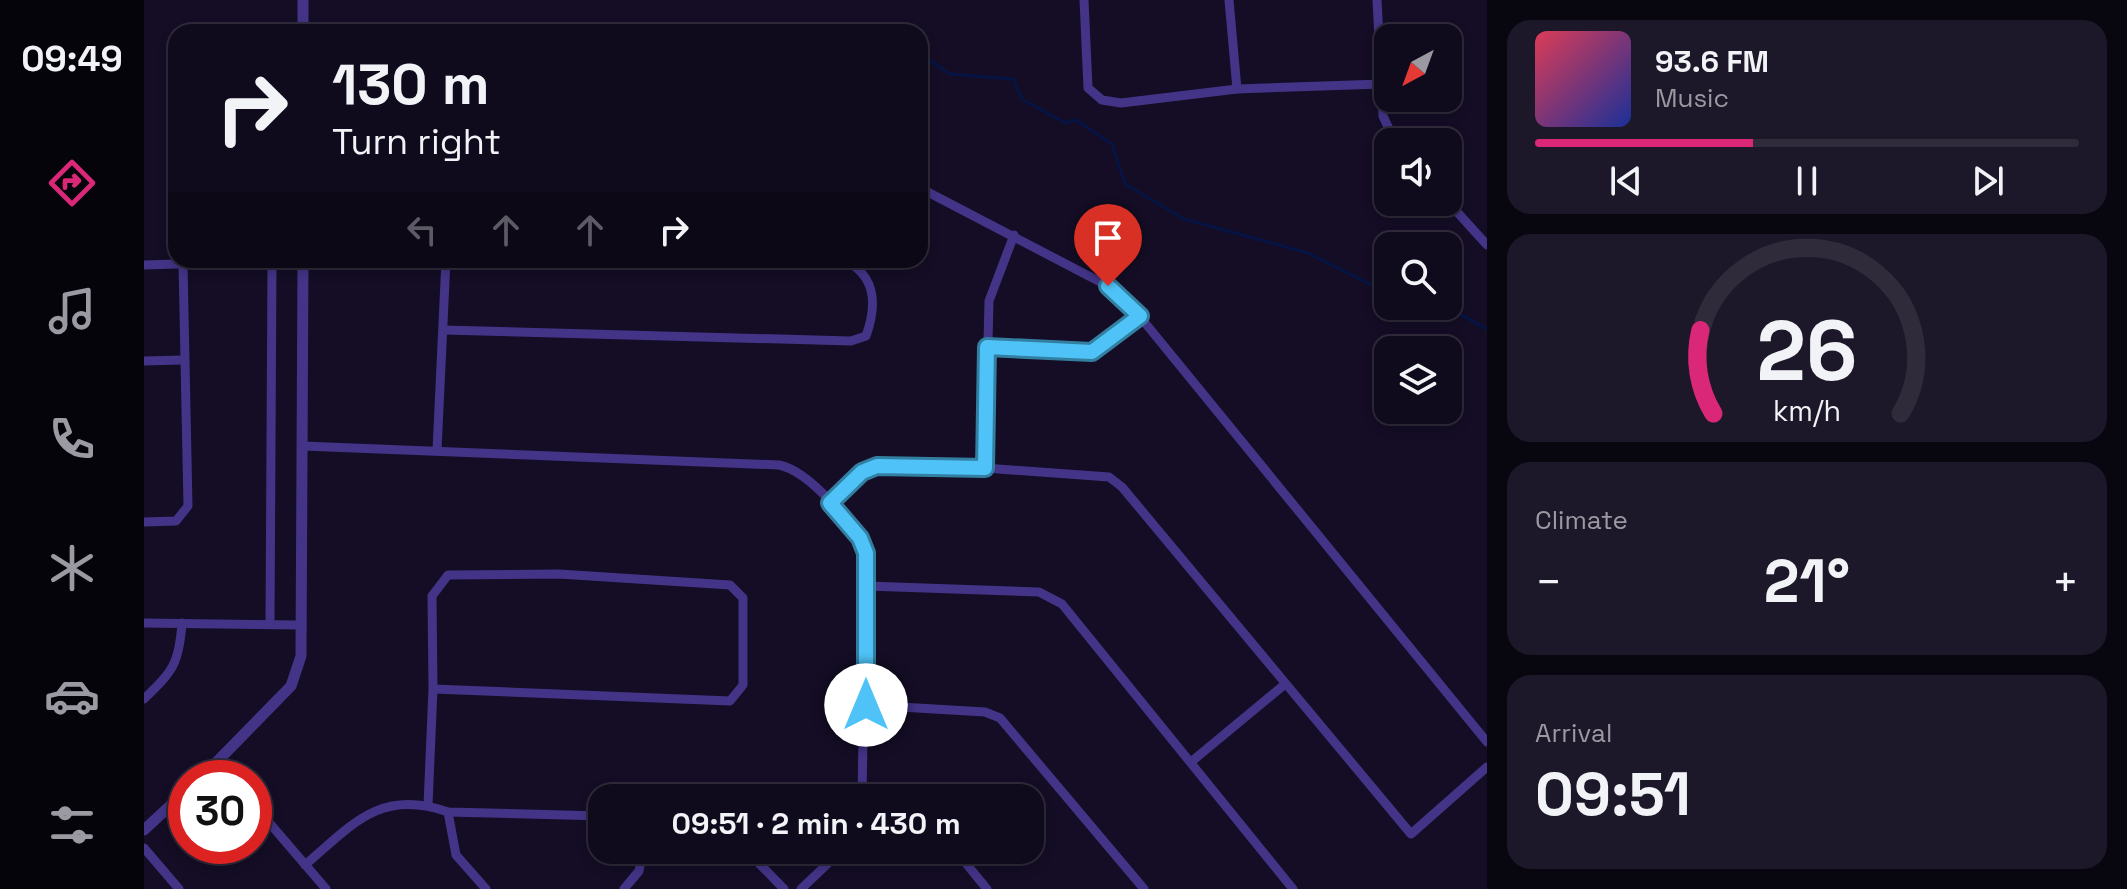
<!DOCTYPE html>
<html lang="en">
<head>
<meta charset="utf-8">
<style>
	body { margin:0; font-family:"Space Grotesk",sans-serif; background:#1d1829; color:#f1f3f6; height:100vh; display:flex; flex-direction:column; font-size:30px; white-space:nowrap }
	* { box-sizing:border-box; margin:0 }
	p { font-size:26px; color:#9b9aa3 }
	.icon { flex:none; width:44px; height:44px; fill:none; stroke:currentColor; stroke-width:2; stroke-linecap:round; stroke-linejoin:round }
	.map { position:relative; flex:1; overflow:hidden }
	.drawer { display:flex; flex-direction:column; gap:20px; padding:20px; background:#08060f; width:640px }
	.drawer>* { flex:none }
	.hud { position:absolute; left:24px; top:24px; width:760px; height:244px; border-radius:24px; box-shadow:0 4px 12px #0003,0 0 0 2px #2f2b3b; background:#0f0a1c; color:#f1f3f6; overflow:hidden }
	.needle { width:52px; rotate:221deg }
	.fabs { position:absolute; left:1230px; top:24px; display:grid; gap:16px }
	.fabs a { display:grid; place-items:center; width:88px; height:88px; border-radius:16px; background:#0f0a1c; box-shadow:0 4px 12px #0003,0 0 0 2px #2f2b3b; font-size:40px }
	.speed { position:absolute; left:24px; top:760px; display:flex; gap:16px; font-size:40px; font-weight:700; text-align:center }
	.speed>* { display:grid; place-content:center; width:104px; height:104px; border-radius:50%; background:#0f0a1c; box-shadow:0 4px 12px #0003,0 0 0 2px #2f2b3b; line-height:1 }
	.speed .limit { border:12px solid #d22; background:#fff; color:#111 }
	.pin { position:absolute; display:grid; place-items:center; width:68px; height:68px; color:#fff; margin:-82px -34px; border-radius:50% 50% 50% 0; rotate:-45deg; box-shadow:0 0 8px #0007 }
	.pin .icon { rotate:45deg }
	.me { position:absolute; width:88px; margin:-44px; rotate:0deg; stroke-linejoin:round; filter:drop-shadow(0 0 6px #0008) }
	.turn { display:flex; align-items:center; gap:28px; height:168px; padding:0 32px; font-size:36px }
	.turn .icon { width:104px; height:104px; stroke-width:2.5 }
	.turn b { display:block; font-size:56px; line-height:68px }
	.lanes { display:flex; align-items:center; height:76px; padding:0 32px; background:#0003; justify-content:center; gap:40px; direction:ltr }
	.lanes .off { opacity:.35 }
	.big { font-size:60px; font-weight:700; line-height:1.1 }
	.drawer .card { flex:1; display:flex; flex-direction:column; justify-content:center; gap:12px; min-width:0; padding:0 28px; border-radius:24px; background:#1d1829 }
	.drawer .dial { align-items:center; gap:0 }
	.dial svg { height:208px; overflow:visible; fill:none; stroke:#2f2b3b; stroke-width:7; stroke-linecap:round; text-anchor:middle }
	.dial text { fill:#f1f3f6; stroke:none }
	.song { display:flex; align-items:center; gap:24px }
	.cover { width:96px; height:96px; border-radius:12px; background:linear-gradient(135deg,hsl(350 70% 55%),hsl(230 70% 35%)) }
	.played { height:8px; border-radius:4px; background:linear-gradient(90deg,#db2777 40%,#2f2b3b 40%) }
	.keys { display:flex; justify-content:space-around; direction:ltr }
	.heat { display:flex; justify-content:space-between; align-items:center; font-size:44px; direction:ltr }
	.trip { position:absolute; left:444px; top:784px; width:456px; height:80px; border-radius:24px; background:#0f0a1c; box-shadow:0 4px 12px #0003,0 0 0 2px #2f2b3b; font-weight:700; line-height:80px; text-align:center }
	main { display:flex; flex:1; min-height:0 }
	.dock { display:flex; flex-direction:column; width:144px; justify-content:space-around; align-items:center; background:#06040b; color:#9b9aa3 }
	.dock .icon { width:56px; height:56px }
	.dock .on { color:#db2777 }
	.dock b { font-size:36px; color:#f1f3f6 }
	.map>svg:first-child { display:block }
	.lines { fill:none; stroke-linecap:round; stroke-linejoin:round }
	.stream { stroke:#061444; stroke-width:3 }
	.minor { stroke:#433487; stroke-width:9 }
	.tertiary { stroke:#433487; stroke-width:11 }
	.route-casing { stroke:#337fa1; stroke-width:20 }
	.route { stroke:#4fc3f7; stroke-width:14 }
</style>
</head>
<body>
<main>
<nav class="dock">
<b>09:49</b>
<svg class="icon on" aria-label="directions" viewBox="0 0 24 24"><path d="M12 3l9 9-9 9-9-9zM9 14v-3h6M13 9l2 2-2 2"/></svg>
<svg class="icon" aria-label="music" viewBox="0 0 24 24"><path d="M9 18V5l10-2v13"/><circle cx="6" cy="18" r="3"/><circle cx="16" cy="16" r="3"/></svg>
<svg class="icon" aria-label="phone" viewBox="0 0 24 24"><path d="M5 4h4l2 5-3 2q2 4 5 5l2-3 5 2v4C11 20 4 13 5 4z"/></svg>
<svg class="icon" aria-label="climate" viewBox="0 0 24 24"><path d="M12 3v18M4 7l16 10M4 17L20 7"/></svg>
<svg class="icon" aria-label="car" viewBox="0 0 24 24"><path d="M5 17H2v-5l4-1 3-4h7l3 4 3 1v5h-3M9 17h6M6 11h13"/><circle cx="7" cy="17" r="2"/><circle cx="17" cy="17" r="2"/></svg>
<svg class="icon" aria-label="filters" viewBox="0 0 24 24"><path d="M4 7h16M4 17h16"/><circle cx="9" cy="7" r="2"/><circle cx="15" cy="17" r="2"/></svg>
</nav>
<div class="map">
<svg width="1343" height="889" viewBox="0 0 1343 889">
	<rect width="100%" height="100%" fill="#140d25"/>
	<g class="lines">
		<!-- stream -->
		<g class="stream">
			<path d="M735,26l10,6"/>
			<path d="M776,54l30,20 63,5 10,21 43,23 10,-3 36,24 13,40 59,35 124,34 80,40"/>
			<path d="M1271,306l16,8 30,1 26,14"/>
		</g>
		<!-- minor -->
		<g class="minor">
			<path d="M940,0l4,88 14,12 19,3 116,-14 145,-5"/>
			<path d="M1085,0l8,89"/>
			<path d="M1233,0l6,116 12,26"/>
			<path d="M776,188l188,98 20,16 359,440"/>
			<path d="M1304,202l39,43"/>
			<path d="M0,265l158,-5"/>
			<path d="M300,330l407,11 15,-5c11,-31 11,-60 -22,-76"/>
			<path d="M843,347l105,5 48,-36"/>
			<path d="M0,361l38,-1"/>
			<path d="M159,446l476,19c30,6 77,60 87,88l-4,245"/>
			<path d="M293,450l9,-190"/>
			<path d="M841,468l4,-167 25,-66"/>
			<path d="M686,503l32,-31 15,-6 108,2 124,9 13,10 289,347 76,-67"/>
			<path d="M0,522l32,-1 12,-15 -5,-242"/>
			<path d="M723,586l172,6 23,12 231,285"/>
			<path d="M0,623l158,2"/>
			<path d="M126,623l2,-361"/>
			<path d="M0,699c29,-28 35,-35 38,-76"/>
			<path d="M722,705l119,7 15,6 144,171"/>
			<path d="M73,762l14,16"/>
			<path d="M1047,762l93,-77"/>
			<path d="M110,805l72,84"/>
			<path d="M284,805l5,-116 -1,-93 16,-21 111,-1 171,11 13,13v87l-13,16 -297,-12"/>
			<path d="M304,812l8,43 30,34"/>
			<path d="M0,848l35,41"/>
			<path d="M602,850l38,39"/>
			<path d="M811,850l32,39"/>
			<path d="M161,865c47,-40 75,-77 143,-53l154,4"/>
			<path d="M480,889l15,-18 4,-21"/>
			<path d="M657,889l41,-39"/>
		</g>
		<!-- tertiary -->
		<g class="tertiary">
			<path d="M159,0v32"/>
			<path d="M57,778l90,-92 10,-30 2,-396"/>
			<path d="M0,830l42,-39"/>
		</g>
	</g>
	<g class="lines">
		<!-- route casing -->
		<g class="route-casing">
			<path id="route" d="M722,705v-152l-6,-15 -30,-35 32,-31 15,-6 108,2 2,-121 105,5 48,-36 -32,-30"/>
		</g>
		<!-- route -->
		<use href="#route" class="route"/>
	</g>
</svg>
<div class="fabs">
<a><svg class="needle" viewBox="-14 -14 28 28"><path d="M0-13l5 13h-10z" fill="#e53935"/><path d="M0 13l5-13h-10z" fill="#9b9aa3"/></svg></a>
<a><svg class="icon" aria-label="sound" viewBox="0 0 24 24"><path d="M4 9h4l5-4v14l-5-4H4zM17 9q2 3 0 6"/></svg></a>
<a><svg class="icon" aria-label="search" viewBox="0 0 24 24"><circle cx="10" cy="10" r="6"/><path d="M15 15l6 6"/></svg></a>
<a><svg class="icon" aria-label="layers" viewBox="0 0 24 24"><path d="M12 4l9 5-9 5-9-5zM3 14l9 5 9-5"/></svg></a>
</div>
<div class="speed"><div class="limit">30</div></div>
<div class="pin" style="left:964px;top:286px;background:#d93025"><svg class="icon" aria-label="arrive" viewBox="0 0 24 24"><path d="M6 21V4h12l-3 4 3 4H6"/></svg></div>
<svg class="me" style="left:722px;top:705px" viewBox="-20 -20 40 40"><circle r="19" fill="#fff"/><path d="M0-13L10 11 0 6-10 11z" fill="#4fc3f7"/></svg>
<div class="trip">09:51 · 2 min · 430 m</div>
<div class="hud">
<div class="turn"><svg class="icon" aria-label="right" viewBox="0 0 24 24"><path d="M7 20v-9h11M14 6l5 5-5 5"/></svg><div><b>130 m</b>Turn right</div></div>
<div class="lanes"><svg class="icon off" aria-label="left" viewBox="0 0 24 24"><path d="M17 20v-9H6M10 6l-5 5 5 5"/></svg><svg class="icon off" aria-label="ahead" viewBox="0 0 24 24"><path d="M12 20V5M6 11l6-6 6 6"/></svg><svg class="icon off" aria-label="ahead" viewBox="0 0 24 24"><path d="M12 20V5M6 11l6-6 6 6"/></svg><svg class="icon" aria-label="right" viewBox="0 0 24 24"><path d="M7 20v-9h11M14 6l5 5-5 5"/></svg></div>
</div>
</div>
<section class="drawer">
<div class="card">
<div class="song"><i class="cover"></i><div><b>93.6 FM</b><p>Music</p></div></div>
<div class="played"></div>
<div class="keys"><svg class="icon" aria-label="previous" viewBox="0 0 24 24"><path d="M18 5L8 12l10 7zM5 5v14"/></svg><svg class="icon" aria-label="pause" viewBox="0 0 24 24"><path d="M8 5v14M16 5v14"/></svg><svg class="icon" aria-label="next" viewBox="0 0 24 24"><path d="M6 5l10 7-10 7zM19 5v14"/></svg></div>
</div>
<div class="card dial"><svg viewBox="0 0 100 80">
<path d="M14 69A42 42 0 1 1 86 69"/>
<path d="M14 69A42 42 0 0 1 9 37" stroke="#db2777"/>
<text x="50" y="56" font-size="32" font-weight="700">26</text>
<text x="50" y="72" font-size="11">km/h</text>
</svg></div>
<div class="card"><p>Climate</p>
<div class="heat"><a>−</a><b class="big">21°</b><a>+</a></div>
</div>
<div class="card"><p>Arrival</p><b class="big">09:51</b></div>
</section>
</main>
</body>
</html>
